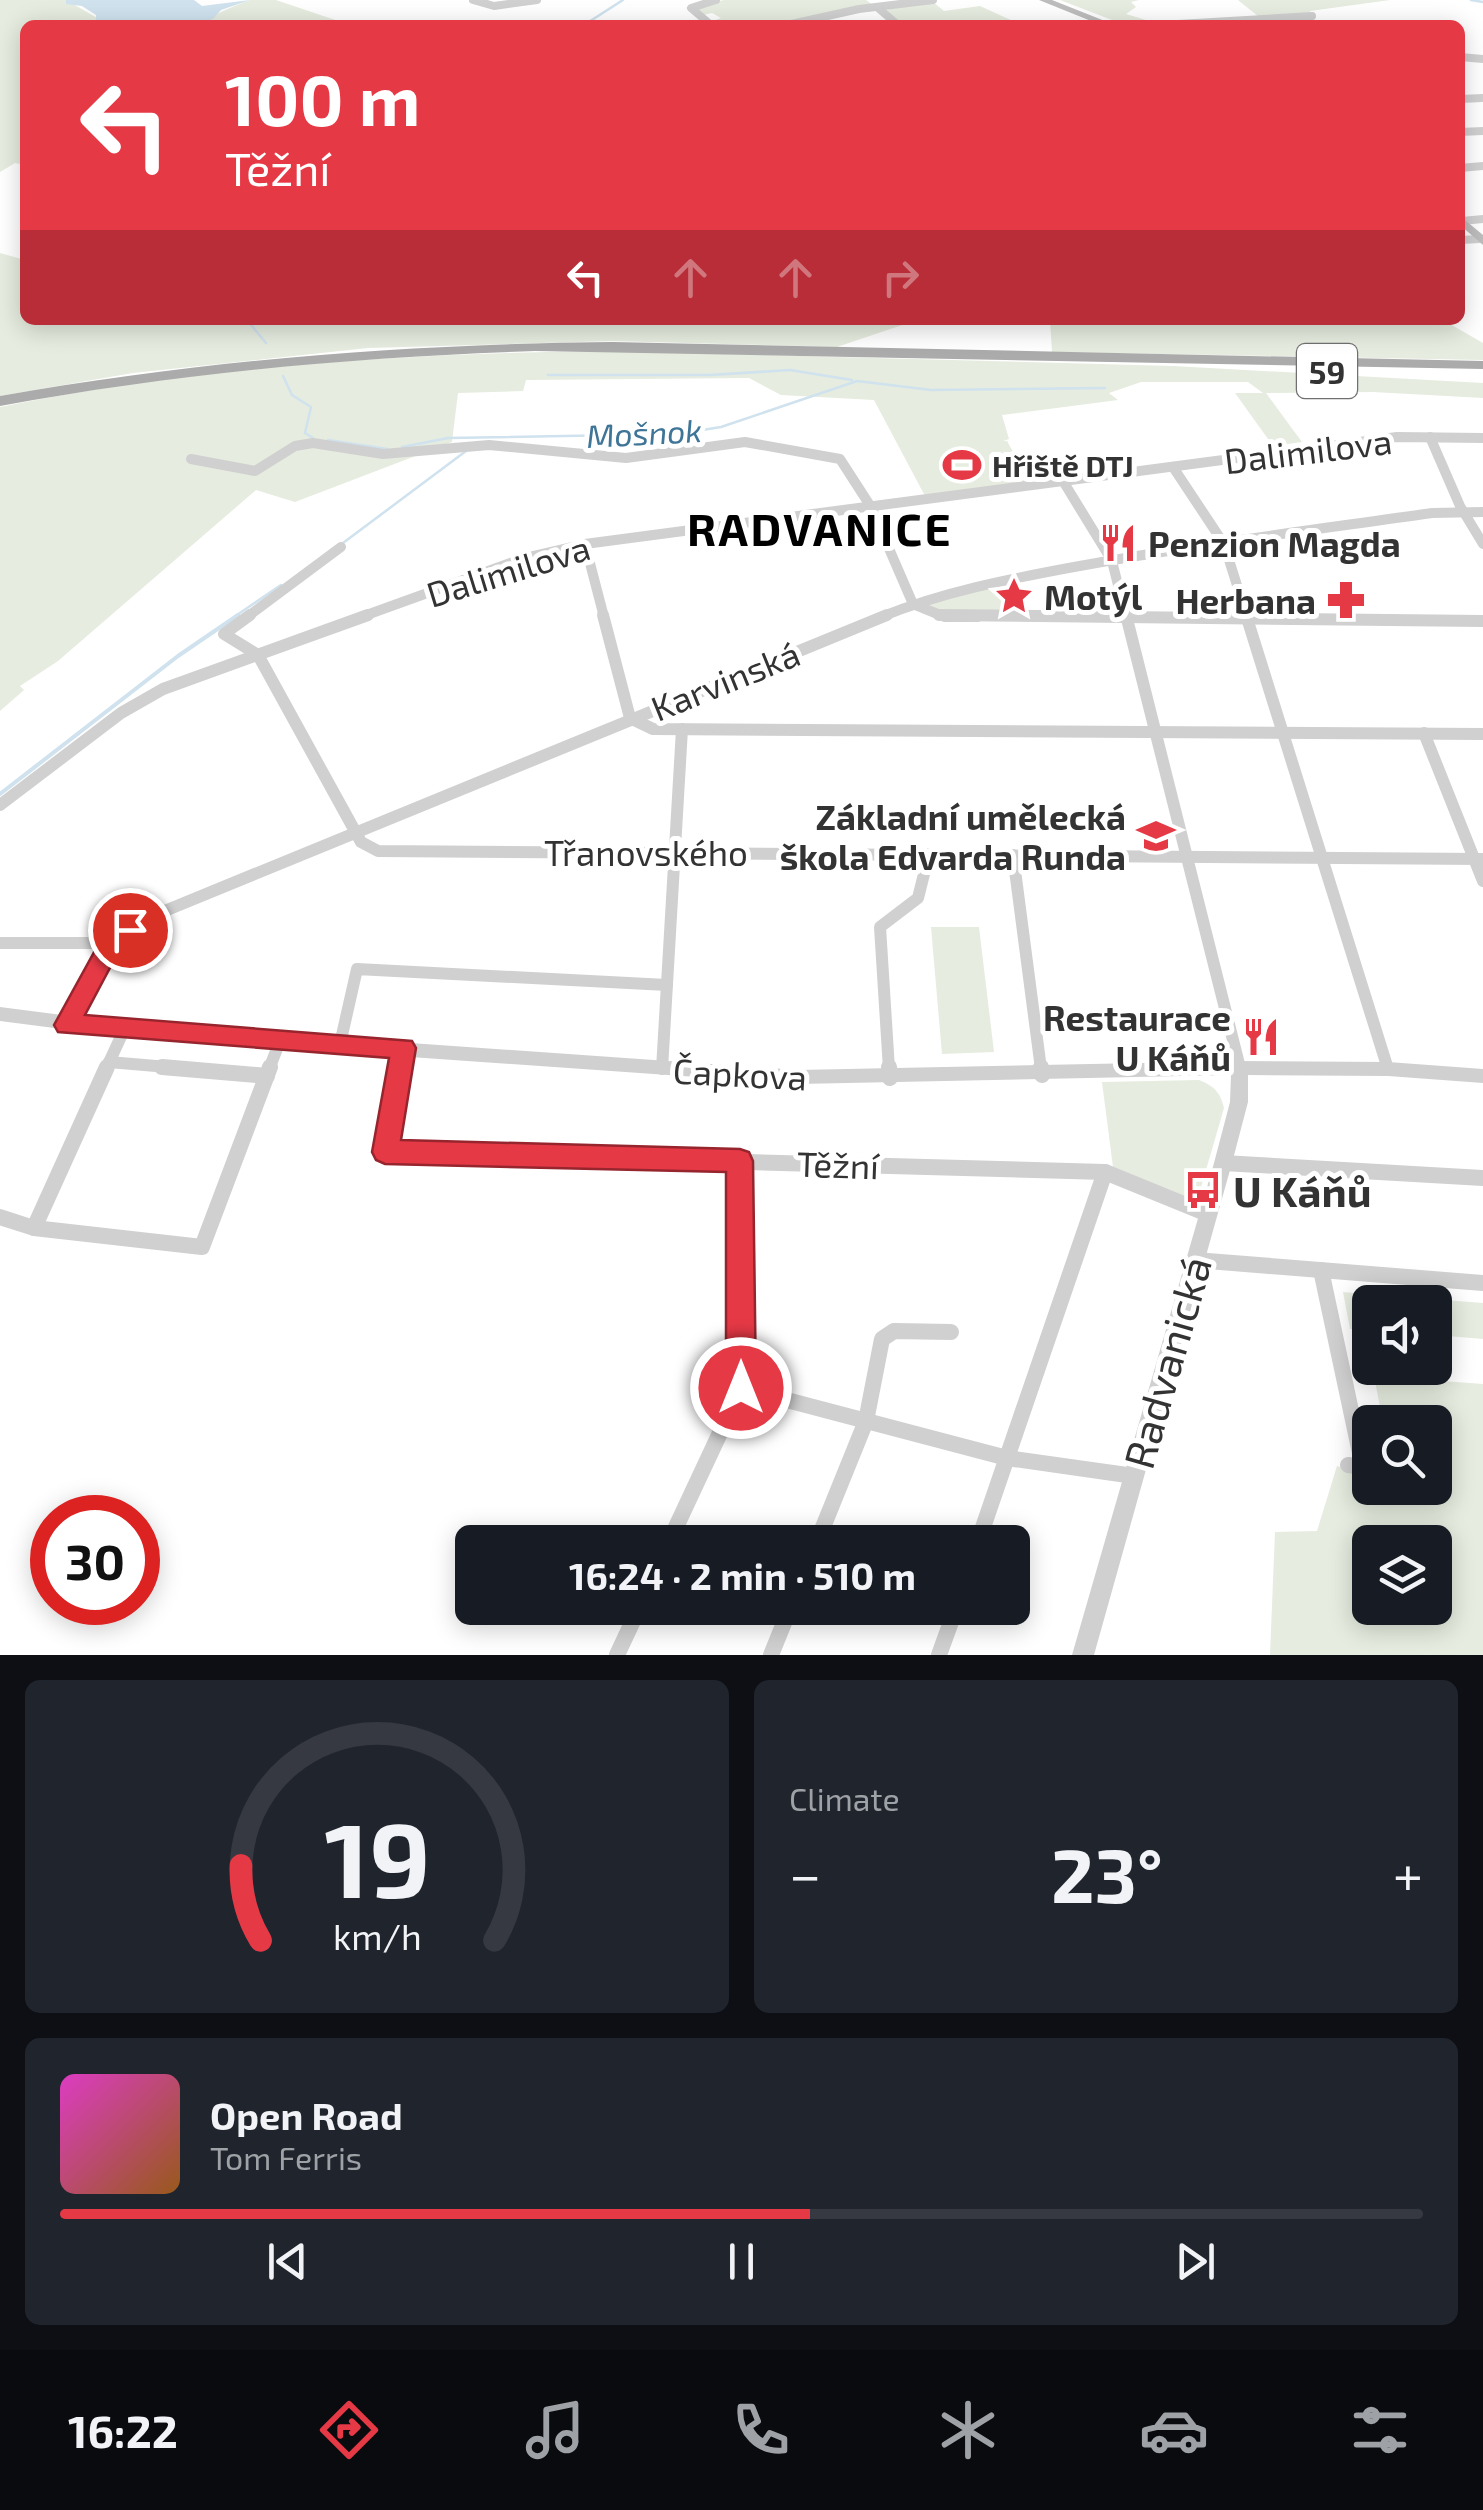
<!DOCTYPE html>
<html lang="en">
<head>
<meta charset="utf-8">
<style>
	body { margin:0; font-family:"Exo 2",sans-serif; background:#20242c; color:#f1f3f6; height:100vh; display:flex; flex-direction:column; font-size:38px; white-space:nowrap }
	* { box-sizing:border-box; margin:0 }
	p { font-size:32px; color:#9ea1a6 }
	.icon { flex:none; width:55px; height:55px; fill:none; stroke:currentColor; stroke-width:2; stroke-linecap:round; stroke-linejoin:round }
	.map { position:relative; height:1655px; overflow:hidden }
	.drawer { display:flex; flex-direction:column; gap:25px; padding:25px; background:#0d0f14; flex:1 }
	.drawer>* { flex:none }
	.top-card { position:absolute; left:20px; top:20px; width:1445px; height:305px; border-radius:15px; box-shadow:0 5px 25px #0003; background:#e63946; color:#fff; overflow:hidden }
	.tools { position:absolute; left:1352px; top:1285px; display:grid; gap:20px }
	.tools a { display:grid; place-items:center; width:100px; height:100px; border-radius:15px; background:#171b24; box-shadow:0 5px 25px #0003; font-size:50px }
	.speed { position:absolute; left:30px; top:1495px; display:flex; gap:20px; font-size:50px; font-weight:700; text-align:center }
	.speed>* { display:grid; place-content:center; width:130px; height:130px; border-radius:50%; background:#171b24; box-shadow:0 5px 25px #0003; line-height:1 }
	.speed .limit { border:15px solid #d22; background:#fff; color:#111 }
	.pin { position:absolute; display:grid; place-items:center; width:85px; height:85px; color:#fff; margin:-42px; border:5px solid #fff; border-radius:50%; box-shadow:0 2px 10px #0007 }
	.me { position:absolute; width:110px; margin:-55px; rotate:0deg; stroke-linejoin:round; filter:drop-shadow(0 0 8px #0008) }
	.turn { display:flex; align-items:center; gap:35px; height:210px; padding:0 40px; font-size:45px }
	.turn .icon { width:130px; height:130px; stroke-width:2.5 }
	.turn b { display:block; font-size:70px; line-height:85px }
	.lanes { display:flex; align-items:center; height:95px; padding:0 40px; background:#0003; justify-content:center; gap:50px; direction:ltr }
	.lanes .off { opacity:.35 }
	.big { font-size:75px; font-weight:700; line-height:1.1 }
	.drawer .tile { flex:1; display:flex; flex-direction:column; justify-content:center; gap:15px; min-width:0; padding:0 35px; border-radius:15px; background:#20242c }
	.drawer .dial { align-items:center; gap:0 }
	.dial svg { height:260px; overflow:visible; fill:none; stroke:#363941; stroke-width:7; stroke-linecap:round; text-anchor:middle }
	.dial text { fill:#f1f3f6; stroke:none }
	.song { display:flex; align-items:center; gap:30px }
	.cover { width:120px; height:120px; border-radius:15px; background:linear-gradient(135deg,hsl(310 70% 55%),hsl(30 70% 35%)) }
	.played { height:10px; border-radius:5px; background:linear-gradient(90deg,#e63946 55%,#363941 55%) }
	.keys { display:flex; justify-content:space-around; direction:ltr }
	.heat { display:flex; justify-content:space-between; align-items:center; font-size:55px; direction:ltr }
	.drawer .tiles { flex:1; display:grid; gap:25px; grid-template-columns:1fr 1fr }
	.tile:last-child { grid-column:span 2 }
	.trip { position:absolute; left:455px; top:1525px; width:575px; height:100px; border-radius:15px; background:#171b24; box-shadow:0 5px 25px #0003; font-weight:700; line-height:100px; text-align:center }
	.dock { display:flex; height:160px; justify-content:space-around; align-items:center; background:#090b0e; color:#9ea1a6 }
	.dock .icon { width:70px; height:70px }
	.dock .on { color:#e63946 }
	.dock b { font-size:45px; color:#f1f3f6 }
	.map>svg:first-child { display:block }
	.green { fill:#e6ecdf; fill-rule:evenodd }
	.water { fill:#cfe2ee }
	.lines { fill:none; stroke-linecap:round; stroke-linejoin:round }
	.stream-far1 { stroke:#cfe2ee; stroke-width:2.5 }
	.stream { stroke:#cfe2ee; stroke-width:4 }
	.minor-far3 { stroke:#d0d0d0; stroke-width:8 }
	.minor-far2 { stroke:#d0d0d0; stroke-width:10 }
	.minor-far1 { stroke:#d0d0d0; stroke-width:12 }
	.minor { stroke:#d0d0d0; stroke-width:16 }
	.tertiary { fill:#d0d0d0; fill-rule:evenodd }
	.secondary { fill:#bdbdbd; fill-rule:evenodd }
	.primary { fill:#ababab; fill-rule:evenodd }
	.route { fill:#e63946; stroke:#96252e; stroke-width:2.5 }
	.labels { text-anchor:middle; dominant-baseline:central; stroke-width:10; stroke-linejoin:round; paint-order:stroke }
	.far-poi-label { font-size:30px; font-weight:bold; fill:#333; stroke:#fff; text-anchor:start }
	.shield { fill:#fff; stroke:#707070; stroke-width:2.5 }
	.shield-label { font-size:32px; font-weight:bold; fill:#333 }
	.far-water-label { font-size:32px; font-style:italic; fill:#3f7597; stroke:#fff }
	.street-label { font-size:35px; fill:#333; stroke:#fff }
	.poi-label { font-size:35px; font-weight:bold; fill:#333; stroke:#fff; text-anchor:end }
	.near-poi-label { font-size:42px; font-weight:bold; fill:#333; stroke:#fff; text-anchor:start }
	.near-street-label { font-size:42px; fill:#333; stroke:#fff }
	.district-label { font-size:45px; font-weight:bold; letter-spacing:2.5px; fill:#000; stroke:#fff }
</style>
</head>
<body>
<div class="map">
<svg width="1483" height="1655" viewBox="0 0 1483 1655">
	<rect width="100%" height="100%" fill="#fff"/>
	<!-- green -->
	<g class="green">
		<path d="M0,0h66l33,19 -3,6h-71v140l-10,-2 -15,9z"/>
		<path d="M250,0h26l74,25h-162c23,-6 38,-17 62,-25z"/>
		<path d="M724,0h142l7,5 -93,20h-65l-5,-3 11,-4 -9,-5 -13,3 -1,-10z"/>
		<path d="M1060,0h79l-8,2 5,5 -10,7 33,10 -34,1z"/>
		<path d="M1238,0h152l-80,11 1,3 -52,3z"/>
		<path d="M933,2l11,9 36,-5 42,19h-121l-17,-15z"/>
		<path d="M0,253l25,7v60h892l-80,27 -225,-6 -244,7 -235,25 -133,23z"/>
		<path d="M1050,320h393l40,23v17l-431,-8z"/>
		<path d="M611,351l562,15 310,17v15l-110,-6 -107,1 36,49 -29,4 -38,-53h28l-15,-11h-107l-32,11 9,7 -116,15 7,24 -6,2h4l23,41 -105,14 -51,-96 -93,-5 -32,-17 -223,2 -3,11 -65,2 -6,49 -157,60 -39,-12 -198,171 -38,25 4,4 -24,21v-304c201,-41 406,-54 611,-56z"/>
		<path d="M981,588l25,4 4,22 -68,-2 -15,-8z"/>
		<path d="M931,927h48l15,125 -52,2z"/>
		<path d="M1199,1080c15,6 21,12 25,28l-27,93 -84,-34 -11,-85z"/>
		<path d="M1343,1292l140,11v36l-48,-4v-33h-65v28l-20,-1z"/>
		<path d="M1374,1376l109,8v271h-213l5,-123 42,-1 20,-65 33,11v11l24,3 41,-3v-66h-52zM1370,1542h65v66h-65z"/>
	</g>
	<!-- water -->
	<path class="water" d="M66,0h128l8,6 48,-6 -29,10 -8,9 -25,6h-92v-10l-14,-9 -16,-2z"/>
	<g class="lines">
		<!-- stream-far1 -->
		<g class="stream-far1">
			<path d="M1471,0l12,2"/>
			<path d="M584,25l39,-25"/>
			<path d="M247,320l19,23"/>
			<path d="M548,375h162l80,-5 62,10"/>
			<path d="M283,376l9,19 19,12 -6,26 8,5"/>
			<path d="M328,440l59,9"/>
			<path d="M402,447l46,-9 229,-4 44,-7 136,-46 74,9 174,-2"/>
			<path d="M343,543l123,-92"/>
			<path d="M234,617l47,-32"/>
		</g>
		<!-- stream -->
		<path class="stream" d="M0,794l178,-138 60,-41"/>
		<!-- minor-far3 -->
		<g class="minor-far3">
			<path d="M473,0l21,6 43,-6"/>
			<path d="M878,8l20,17"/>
			<path d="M711,25l-20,-17 25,-8"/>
			<path d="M787,25l72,-16 74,-9"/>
			<path d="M1161,25l151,-9"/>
			<path d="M1460,57l23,2"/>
			<path d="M1460,99l23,-1"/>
			<path d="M1460,132l23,-1"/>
			<path d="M1460,168l23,-2"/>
			<path d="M1462,221l21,-2"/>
			<path d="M1460,240l20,-1"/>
		</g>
		<!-- minor-far2 -->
		<g class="minor-far2">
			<path d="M1430,437l30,69 23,38"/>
			<path d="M191,459l64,12 40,-25 18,-3 70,11 106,-9 137,13 119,-16 95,17 31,48 42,97 32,13h33"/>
			<path d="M1173,467l51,77 23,73"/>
			<path d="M1063,481l49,80 14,56"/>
			<path d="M585,544l19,73"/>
			<path d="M247,617l94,-70"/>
			<path d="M361,617l163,-59 61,-14 812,-107 86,1"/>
			<path d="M881,617c61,-25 128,-38 193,-50 119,-22 239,-37 358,-54l51,-1"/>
		</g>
		<!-- minor-far1 -->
		<g class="minor-far1">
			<path d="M250,615l-26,19 34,21 103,187 17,9 1105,8"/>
			<path d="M603,615l27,103"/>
			<path d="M939,615l544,6"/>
			<path d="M1126,615l114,453"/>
			<path d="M1246,615l142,454"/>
			<path d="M630,718l23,11 830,5"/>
			<path d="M1424,733l59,148"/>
			<path d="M0,805l121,-92 42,-24 205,-74"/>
			<path d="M1013,855l28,214"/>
			<path d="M0,943h111"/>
			<path d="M67,1025l44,-82 39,-26 737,-302"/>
			<path d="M340,1044l17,-75 310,16"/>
			<path d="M109,1062l82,7"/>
			<path d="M106,1069l18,-39"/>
			<path d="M269,1069l11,-28"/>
			<path d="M399,1069l4,-21"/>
			<path d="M662,1069l20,-340"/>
			<path d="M889,1069l-9,-142 38,-29 11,-44"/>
		</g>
		<!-- minor -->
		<g class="minor">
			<path d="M162,1067l105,9"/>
			<path d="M400,1067l-15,85 720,20 103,42"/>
			<path d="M889,1067l1,11"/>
			<path d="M1041,1067l1,8"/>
			<path d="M1223,1163l260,15"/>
			<path d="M0,1217l34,11 168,19 68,-180"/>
			<path d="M34,1228l73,-161"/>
			<path d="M1195,1260l288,23"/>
			<path d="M1321,1270l42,197 -15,-2"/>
			<path d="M741,1388l266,70 127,18"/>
			<path d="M669,1542l72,-154 -1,-227"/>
			<path d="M817,1542l49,-121 16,-82 12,-8 57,1"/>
			<path d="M978,1542l127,-370"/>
			<path d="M617,1655l22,-47"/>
			<path d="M771,1655l19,-47"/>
			<path d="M939,1655l17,-47"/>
		</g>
		<!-- tertiary -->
		<path class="tertiary" d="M0,1007l124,16 674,47 442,-9 148,1 95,7v14l-95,-7 -140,-1v27l-16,61 -138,492h-22l142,-492 16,-61 1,-27 -433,9 -674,-47 -124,-16z"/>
		<!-- secondary -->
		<g class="secondary">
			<path d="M1039,0h13l63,25h-14z"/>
			<path d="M1460,216l23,19v10l-23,-20z"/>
		</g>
		<!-- primary -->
		<path class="primary" d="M612,342l871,19v8l-948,-18c-180,6 -358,22 -535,55v-10c203,-36 406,-52 612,-54z"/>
	</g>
	<!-- route -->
	<path class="route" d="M130,920l9,3 4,7 -23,19 -35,66 327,26 4,7 -15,92 339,9 9,3 4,9 3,227 -5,10 -10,4 -11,-4 -4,-10v-216l-341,-8 -9,-4 -4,-8 17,-94 -331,-26 -4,-7 49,-89z"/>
	<!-- icons -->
	<defs>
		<g id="stadium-bare" transform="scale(3)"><path d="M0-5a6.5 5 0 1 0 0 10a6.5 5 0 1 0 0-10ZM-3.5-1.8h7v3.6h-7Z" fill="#e63946" stroke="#fff" stroke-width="2.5" paint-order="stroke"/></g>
		<g id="restaurant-bare" transform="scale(3)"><path d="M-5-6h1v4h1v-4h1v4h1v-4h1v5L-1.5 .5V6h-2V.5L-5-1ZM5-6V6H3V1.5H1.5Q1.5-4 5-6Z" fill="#e63946" stroke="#fff" stroke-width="2.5" paint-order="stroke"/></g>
		<g id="sight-bare" transform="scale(3)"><path d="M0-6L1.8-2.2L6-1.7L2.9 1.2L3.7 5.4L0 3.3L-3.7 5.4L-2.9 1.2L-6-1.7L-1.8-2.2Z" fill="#e63946" stroke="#fff" stroke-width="2.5" paint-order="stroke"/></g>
		<g id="pharmacy-bare" transform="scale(3)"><path d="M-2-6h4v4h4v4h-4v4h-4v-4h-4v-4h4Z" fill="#e63946" stroke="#fff" stroke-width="2.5" paint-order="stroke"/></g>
		<g id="school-bare" transform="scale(3)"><path d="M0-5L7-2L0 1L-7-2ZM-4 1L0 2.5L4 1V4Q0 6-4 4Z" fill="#e63946" stroke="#fff" stroke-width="2.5" paint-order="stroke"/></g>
		<g id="bus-bare" transform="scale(3)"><path d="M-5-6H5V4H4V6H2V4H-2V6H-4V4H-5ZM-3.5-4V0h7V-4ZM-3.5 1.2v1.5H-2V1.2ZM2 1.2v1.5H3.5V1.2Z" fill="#e63946" stroke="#fff" stroke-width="2.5" paint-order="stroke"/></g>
	</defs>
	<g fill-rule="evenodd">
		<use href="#stadium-bare" x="962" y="465"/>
		<use href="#restaurant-bare" x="1118" y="543"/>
		<use href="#sight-bare" x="1014" y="596"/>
		<use href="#pharmacy-bare" x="1346" y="600"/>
		<use href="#school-bare" x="1156" y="836"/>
		<use href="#restaurant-bare" x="1261" y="1037"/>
		<use href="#bus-bare" x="1203" y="1190"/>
	</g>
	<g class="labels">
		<!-- far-poi labels -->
		<g class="far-poi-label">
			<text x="992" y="465">Hřiště DTJ</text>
		</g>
		<!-- shield labels -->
		<rect class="shield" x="1297" y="344" width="60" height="54" rx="8"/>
		<g class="shield-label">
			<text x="1327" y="371">59</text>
		</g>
		<!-- far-water labels -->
		<g class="far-water-label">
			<text transform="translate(644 432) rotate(-3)">Mošnok</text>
		</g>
		<!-- street labels -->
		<g class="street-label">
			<text transform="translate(1308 450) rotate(-7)">Dalimilova</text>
			<text transform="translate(508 570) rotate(-17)">Dalimilova</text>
			<text transform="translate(725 680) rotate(-22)">Karvinská</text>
			<text x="646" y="852">Třanovského</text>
			<text transform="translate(740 1073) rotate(3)">Čapkova</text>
			<text transform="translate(838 1164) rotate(2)">Těžní</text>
		</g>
		<!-- poi labels -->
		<g class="poi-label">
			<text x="1148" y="543" text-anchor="start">Penzion Magda</text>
			<text x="1044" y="596" text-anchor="start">Motýl</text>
			<text x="1316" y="600">Herbana</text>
			<text x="1126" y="816">Základní umělecká<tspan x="1126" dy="40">škola Edvarda Runda</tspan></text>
			<text x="1231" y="1017">Restaurace<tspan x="1231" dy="40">U Káňů</tspan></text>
		</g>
		<!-- near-poi labels -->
		<g class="near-poi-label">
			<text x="1233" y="1190">U Káňů</text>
		</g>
		<!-- near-street labels -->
		<g class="near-street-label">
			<text transform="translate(1166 1362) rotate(-74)">Radvanická</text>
		</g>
		<!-- district labels -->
		<g class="district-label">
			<text x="820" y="528">RADVANICE</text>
		</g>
	</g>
</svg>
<div class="tools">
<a><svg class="icon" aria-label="sound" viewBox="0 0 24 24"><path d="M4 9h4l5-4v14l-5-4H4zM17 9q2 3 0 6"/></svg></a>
<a><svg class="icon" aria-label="search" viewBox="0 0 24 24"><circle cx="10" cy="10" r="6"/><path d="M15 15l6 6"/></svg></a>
<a><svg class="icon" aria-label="layers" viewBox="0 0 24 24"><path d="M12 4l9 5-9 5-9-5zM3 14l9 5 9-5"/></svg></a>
</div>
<div class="speed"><div class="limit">30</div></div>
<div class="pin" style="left:130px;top:930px;background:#d93025"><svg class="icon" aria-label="arrive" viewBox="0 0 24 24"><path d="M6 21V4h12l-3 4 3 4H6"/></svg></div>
<svg class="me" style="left:741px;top:1388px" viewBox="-20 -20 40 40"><circle r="17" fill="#e63946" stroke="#fff" stroke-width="3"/><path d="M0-11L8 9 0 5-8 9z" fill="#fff"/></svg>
<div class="trip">16:24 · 2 min · 510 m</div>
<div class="top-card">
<div class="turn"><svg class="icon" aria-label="left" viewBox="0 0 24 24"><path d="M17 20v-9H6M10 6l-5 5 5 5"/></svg><div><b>100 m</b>Těžní</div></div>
<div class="lanes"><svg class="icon" aria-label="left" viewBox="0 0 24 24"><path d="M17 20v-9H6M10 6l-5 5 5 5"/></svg><svg class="icon off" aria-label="ahead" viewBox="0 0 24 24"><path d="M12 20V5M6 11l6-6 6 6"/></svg><svg class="icon off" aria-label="ahead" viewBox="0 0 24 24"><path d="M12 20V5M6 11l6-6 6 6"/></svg><svg class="icon off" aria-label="right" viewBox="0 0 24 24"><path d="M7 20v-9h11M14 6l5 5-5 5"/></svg></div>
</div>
</div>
<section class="drawer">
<div class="tiles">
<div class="tile dial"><svg viewBox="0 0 100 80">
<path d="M14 69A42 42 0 1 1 86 69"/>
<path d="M14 69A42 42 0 0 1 8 46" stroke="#e63946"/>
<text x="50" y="56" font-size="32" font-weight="700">19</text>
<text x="50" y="72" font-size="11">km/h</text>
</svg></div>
<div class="tile"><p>Climate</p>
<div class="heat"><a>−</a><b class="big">23°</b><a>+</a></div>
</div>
<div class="tile">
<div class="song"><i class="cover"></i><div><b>Open Road</b><p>Tom Ferris</p></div></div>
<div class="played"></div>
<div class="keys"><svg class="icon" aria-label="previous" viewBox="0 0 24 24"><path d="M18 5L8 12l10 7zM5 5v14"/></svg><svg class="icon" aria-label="pause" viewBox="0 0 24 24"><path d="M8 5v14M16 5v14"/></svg><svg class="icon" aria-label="next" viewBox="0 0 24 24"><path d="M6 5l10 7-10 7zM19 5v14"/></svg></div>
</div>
</div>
</section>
<nav class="dock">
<b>16:22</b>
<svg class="icon on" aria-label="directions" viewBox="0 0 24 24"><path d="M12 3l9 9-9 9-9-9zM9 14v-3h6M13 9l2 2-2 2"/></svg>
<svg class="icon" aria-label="music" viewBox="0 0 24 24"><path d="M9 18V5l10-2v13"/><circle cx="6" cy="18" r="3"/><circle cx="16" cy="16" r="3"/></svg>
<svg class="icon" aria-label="phone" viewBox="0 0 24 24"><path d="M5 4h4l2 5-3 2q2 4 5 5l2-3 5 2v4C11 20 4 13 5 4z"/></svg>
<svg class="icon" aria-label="climate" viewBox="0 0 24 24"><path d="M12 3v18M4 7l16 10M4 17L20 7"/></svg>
<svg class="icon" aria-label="car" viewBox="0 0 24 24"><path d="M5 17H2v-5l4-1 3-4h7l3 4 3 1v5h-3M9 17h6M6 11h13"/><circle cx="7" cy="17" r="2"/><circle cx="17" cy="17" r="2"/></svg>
<svg class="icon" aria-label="filters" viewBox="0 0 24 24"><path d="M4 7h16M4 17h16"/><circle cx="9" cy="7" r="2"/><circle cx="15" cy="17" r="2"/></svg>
</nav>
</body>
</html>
